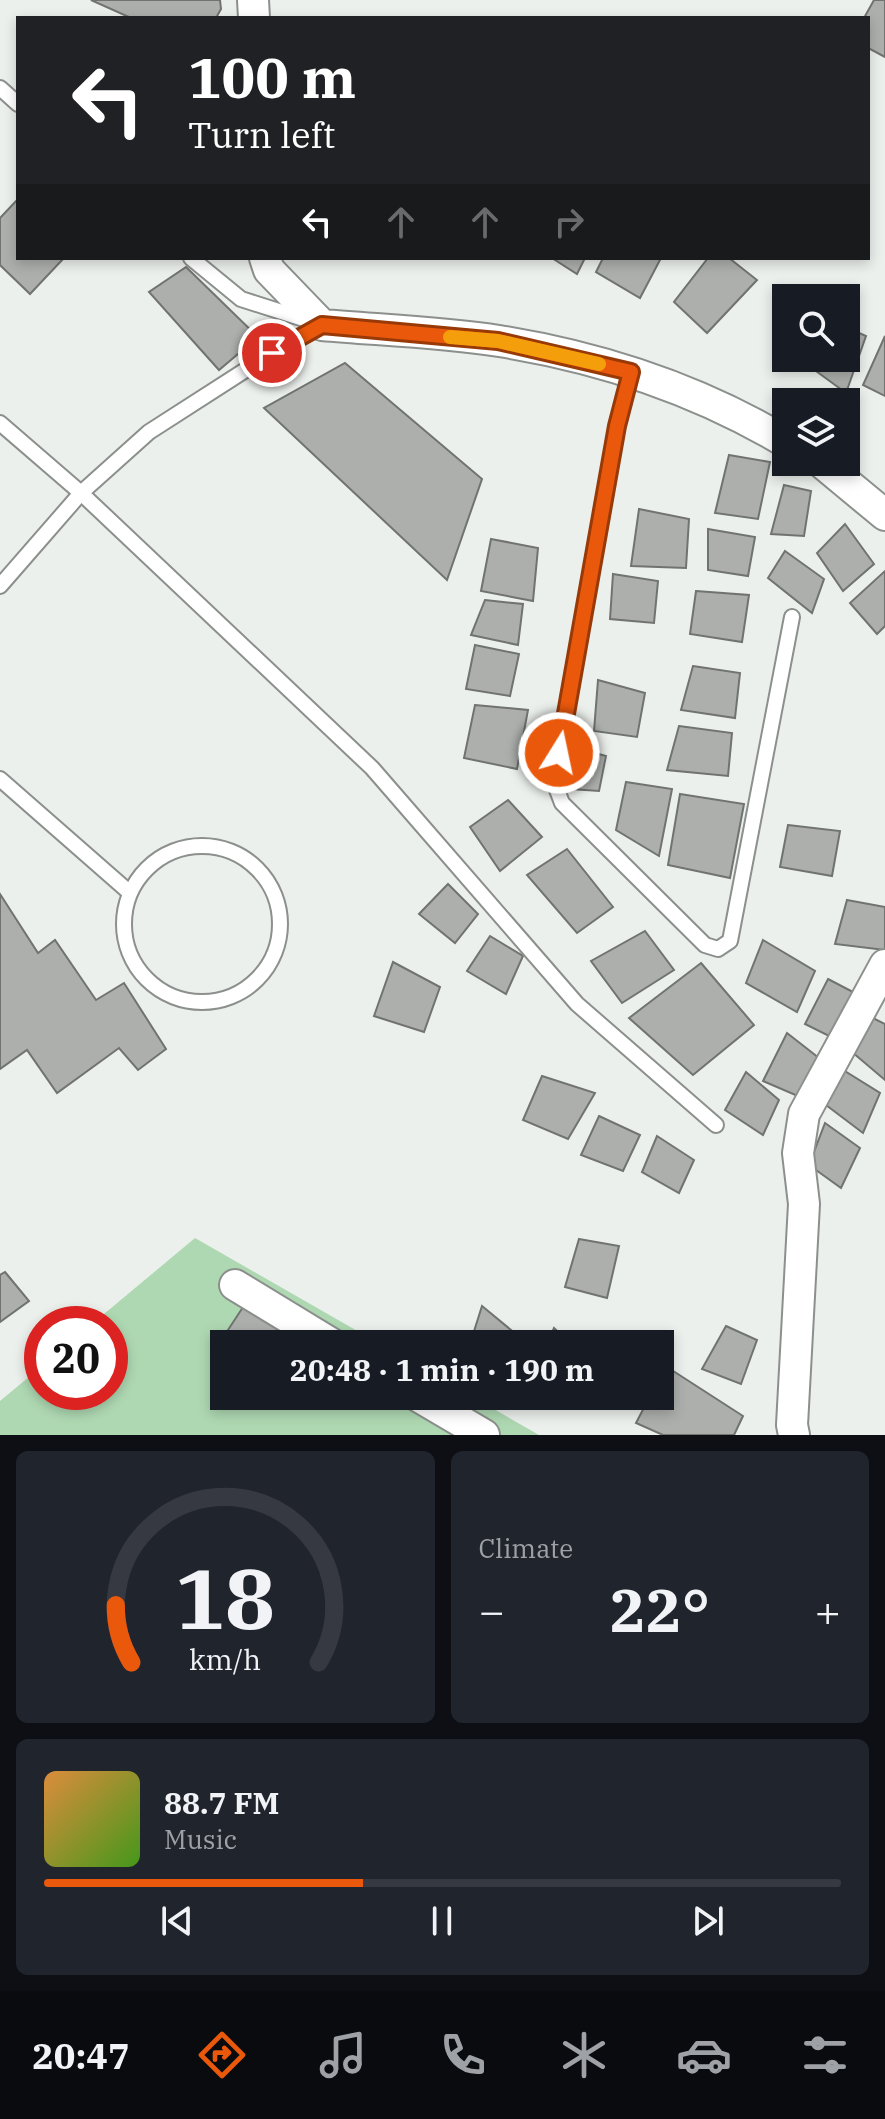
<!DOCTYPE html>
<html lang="en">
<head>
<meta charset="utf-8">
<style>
	body { margin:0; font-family:"IBM Plex Serif",serif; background:#20242c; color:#f1f3f6; height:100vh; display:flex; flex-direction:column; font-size:30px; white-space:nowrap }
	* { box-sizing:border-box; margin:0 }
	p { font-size:26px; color:#9ea1a6 }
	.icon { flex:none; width:44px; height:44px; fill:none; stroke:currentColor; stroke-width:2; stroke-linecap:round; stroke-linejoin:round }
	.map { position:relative; height:1435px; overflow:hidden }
	.details { display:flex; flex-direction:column; gap:16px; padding:16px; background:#0d0f14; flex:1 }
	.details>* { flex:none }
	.top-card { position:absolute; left:16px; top:16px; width:854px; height:244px; border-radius:0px; box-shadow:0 4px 12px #0003; background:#202124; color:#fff; overflow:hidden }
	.tools { position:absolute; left:772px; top:284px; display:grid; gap:16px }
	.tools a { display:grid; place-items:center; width:88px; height:88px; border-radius:0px; background:#171b24; box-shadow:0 4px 12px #0003; font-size:40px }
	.speed { position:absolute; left:24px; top:1306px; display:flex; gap:16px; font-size:40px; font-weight:700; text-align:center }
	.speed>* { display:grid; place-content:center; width:104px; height:104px; border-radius:50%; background:#171b24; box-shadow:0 4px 12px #0003; line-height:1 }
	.speed .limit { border:12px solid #d22; background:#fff; color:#111 }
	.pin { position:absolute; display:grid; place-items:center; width:68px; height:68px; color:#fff; margin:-34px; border:4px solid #fff; border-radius:50%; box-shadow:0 2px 8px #0007 }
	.me { position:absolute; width:88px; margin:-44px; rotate:10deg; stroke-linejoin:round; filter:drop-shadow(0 0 6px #0008) }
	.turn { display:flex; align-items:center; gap:28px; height:168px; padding:0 40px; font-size:36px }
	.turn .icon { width:104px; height:104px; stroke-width:2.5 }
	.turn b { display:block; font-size:56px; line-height:68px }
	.lanes { display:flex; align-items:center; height:76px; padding:0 40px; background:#0003; justify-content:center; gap:40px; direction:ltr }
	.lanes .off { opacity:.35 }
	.big { font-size:60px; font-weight:700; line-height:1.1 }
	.details .tile { flex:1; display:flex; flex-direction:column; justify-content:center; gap:12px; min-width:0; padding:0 28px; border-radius:12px; background:#20242c }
	.details .dial { align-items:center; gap:0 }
	.dial svg { height:208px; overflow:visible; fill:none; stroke:#363941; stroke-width:7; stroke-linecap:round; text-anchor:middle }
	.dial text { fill:#f1f3f6; stroke:none }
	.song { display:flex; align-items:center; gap:24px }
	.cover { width:96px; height:96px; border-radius:12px; background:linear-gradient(135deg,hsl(30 70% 55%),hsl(100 70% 35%)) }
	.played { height:8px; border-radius:4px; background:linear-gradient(90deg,#ea580c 40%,#363941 40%) }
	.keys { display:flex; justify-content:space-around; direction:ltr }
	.heat { display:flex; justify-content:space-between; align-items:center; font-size:44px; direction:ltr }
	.details .tiles { flex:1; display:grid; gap:16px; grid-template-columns:1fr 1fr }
	.tile:last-child { grid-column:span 2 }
	.trip { position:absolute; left:210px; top:1330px; width:464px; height:80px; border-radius:0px; background:#171b24; box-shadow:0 4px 12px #0003; font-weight:700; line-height:80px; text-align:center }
	.dock { display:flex; height:128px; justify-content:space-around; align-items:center; background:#090b0e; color:#9ea1a6 }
	.dock .icon { width:56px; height:56px }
	.dock .selected { color:#ea580c }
	.dock b { font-size:36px; color:#f1f3f6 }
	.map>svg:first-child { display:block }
	.green { fill:#aed8b2 }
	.building { fill:#acafac; stroke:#707370; stroke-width:2 }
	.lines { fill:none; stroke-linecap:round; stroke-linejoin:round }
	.lane-casing { stroke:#8c908d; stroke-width:18 }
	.street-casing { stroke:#8c908d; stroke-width:34 }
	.lane { stroke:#fff; stroke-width:14 }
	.street { stroke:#fff; stroke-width:30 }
	.route-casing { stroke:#983908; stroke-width:20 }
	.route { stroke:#ea580c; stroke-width:14 }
	.slow { stroke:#f59e0b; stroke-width:14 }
</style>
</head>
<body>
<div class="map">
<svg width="885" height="1435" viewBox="0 0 885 1435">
	<rect width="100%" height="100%" fill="#ecf0ec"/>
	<!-- green -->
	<path class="green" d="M195,1238l185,106h-156v52h247l68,39h-539v-34l42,-35v26h68v-68h-18z"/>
	<!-- building -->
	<g class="building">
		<path d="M91,0h129l1,9 -5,9h-85z"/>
		<path d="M874,0h11v57l-17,-9v-30h-4z"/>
		<path d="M18,199v59h46l-34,36 -30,-29v-47z"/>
		<path d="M552,258h33l-8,16z"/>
		<path d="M603,258h58l-21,40 -44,-26z"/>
		<path d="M708,258h21l28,22 -50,53 -33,-31z"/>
		<path d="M186,267l72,70 -39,33 -70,-78z"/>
		<path d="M846,327l20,9 -20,57 -41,-30 3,-5h38z"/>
		<path d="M885,336v60l-22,-11z"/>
		<path d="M345,363l137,116 -35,101 -183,-172z"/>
		<path d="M729,455l41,7 -12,57 -43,-6z"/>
		<path d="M784,485l27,6 -7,45 -33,-2z"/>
		<path d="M639,509l50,10 -3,49 -55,-2z"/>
		<path d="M845,524l29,40 -31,27 -26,-38z"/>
		<path d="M708,529l47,8 -7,39 -40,-6z"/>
		<path d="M491,539l47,9 -5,53 -52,-10z"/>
		<path d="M785,551l39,28 -12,34 -44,-35z"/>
		<path d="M885,571v55l-8,8 -27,-31z"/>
		<path d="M613,574l45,7 -4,42 -44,-4z"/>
		<path d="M696,591l53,4 -7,47 -52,-8z"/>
		<path d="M485,600l38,4 -5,41 -47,-10z"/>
		<path d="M475,645l44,9 -9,42 -44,-7z"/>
		<path d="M693,666l47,7 -5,45 -54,-8z"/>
		<path d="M598,680l47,13 -8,44 -43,-6z"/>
		<path d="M475,705l53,5 -11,59 -53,-11z"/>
		<path d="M679,726l53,7 -4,43 -61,-6z"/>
		<path d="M573,747l33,9 -7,35 -28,-2z"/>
		<path d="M626,782l46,7 -13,67 -43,-26z"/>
		<path d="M680,794l64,10 -14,74 -62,-13z"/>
		<path d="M508,800l34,37 -42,34 -30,-44z"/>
		<path d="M788,825l52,6 -8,45 -52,-9z"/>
		<path d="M567,849l46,58 -36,26 -50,-58z"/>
		<path d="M448,884l30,30 -23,29 -36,-29z"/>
		<path d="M0,894l38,59 17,-13 41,60 28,-17 42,66 -28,21 -19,-22 -62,45 -30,-43 -27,19z"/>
		<path d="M847,900l38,7v43l-50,-6z"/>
		<path d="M645,931l29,39 -52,33 -31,-42z"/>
		<path d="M490,936l33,20 -17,38 -39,-23z"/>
		<path d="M763,940l52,31 -18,41 -51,-29z"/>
		<path d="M393,962l47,25 -16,45 -50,-16z"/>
		<path d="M701,963l53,62 -61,50 -64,-57z"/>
		<path d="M828,979l25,13 -22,45 -26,-13z"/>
		<path d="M869,1016l16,8v56l-33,-28z"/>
		<path d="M787,1033l32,25 -19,39 -37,-16z"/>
		<path d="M840,1068l40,25 -17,40 -41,-31z"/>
		<path d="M746,1072l33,28 -16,35 -38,-25z"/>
		<path d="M542,1076l53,17 -27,46 -45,-19z"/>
		<path d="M599,1116l41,19 -17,36 -42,-16z"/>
		<path d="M825,1123l35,25 -19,40 -32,-23z"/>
		<path d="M657,1136l37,24 -15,33 -37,-21z"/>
		<path d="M579,1239l40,7 -12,52 -42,-11z"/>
		<path d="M5,1272l24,29 -29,21v-47z"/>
		<path d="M251,1295l41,24 -13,25h-47l-10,-5z"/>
		<path d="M482,1306l40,33 -2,5h-50z"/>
		<path d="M726,1326l31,14 -16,44 -39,-15z"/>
		<path d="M554,1328l17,16h-24z"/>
		<path d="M667,1367l76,49 -9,19h-71l-27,-12 14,-27h10v-17z"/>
	</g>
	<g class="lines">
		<!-- lane casing -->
		<g class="lane-casing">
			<g id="lane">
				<path d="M0,88l18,16"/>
				<path d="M191,258l50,41 69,22"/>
				<path d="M631,372l-14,54 -63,356 8,21 143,142 13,4 12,-8 62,-324"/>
				<path d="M0,423l81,70 291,275 205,236 139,121"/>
				<path d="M0,586l81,-93 68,-61 123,-79 50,-28"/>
				<path d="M0,779l129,113"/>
				<circle cx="202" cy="924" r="78"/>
			</g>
		</g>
		<!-- street casing -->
		<g class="street-casing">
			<g id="street">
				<path d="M253,0l1,18"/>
				<path d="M265,258l4,12 53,55c58,5 119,7 177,16 100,16 200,49 287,101"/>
				<path d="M821,462l64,53"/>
				<path d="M235,1285l97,59"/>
				<path d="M418,1396l66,39"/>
				<path d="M794,1435l-2,-10 12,-221 -6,-51 6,-39 81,-149"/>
			</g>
		</g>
		<!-- lane -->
		<use href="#lane" class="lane"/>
		<!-- street -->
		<use href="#street" class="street"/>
	</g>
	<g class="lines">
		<!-- route casing -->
		<g class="route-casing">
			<path id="route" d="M272,353l50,-28 176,16 133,31 -14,54 -58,327"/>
		</g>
		<!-- route -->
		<use href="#route" class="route"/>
		<!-- slow -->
		<path class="slow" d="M450,337l48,4 101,23"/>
	</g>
</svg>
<div class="tools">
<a><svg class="icon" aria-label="search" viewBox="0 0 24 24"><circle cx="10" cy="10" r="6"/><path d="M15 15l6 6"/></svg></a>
<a><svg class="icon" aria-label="layers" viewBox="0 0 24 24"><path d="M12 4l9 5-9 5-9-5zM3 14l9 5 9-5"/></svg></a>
</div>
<div class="speed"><div class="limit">20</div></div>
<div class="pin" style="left:272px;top:353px;background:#d93025"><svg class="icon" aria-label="arrive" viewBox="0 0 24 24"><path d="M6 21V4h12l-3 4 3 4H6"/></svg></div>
<svg class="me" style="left:559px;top:753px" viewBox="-20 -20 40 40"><circle r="17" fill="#ea580c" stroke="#fff" stroke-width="3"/><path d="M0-11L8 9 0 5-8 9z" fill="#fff"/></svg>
<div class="trip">20:48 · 1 min · 190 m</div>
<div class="top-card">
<div class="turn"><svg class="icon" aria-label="left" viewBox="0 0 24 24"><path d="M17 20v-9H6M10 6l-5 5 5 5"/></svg><div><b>100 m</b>Turn left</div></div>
<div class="lanes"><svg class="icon" aria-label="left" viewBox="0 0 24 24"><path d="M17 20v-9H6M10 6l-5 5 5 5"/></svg><svg class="icon off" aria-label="ahead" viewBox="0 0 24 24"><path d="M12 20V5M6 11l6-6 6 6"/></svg><svg class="icon off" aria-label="ahead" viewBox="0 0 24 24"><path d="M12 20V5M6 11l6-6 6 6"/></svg><svg class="icon off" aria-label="right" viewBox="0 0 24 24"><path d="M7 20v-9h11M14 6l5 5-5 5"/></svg></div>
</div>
</div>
<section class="details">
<div class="tiles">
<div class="tile dial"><svg viewBox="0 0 100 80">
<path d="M14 69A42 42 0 1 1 86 69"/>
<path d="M14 69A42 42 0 0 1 8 47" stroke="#ea580c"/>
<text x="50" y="56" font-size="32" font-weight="700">18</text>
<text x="50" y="72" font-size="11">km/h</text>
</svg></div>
<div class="tile"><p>Climate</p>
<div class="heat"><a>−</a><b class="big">22°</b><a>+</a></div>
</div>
<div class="tile">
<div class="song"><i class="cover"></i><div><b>88.7 FM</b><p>Music</p></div></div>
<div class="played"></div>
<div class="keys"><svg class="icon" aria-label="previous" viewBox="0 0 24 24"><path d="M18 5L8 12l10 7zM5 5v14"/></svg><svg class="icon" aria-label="pause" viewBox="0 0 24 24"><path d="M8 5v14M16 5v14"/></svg><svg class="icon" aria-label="next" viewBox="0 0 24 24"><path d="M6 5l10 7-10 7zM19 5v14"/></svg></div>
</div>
</div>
</section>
<nav class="dock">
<b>20:47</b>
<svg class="icon selected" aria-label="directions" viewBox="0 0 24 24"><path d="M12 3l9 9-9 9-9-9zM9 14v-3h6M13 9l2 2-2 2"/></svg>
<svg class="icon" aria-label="music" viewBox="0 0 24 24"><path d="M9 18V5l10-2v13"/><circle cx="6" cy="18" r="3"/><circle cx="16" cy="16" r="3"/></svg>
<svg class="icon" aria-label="phone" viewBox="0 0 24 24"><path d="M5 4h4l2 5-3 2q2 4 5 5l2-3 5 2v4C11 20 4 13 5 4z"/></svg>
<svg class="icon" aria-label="climate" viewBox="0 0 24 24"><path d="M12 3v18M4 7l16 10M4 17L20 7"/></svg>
<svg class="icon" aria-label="car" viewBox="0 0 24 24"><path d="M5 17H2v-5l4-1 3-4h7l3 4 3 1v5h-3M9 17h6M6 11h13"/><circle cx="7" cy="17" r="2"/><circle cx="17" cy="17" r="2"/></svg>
<svg class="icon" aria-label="filters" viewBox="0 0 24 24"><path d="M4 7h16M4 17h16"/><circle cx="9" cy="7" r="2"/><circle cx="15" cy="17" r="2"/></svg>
</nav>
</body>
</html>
